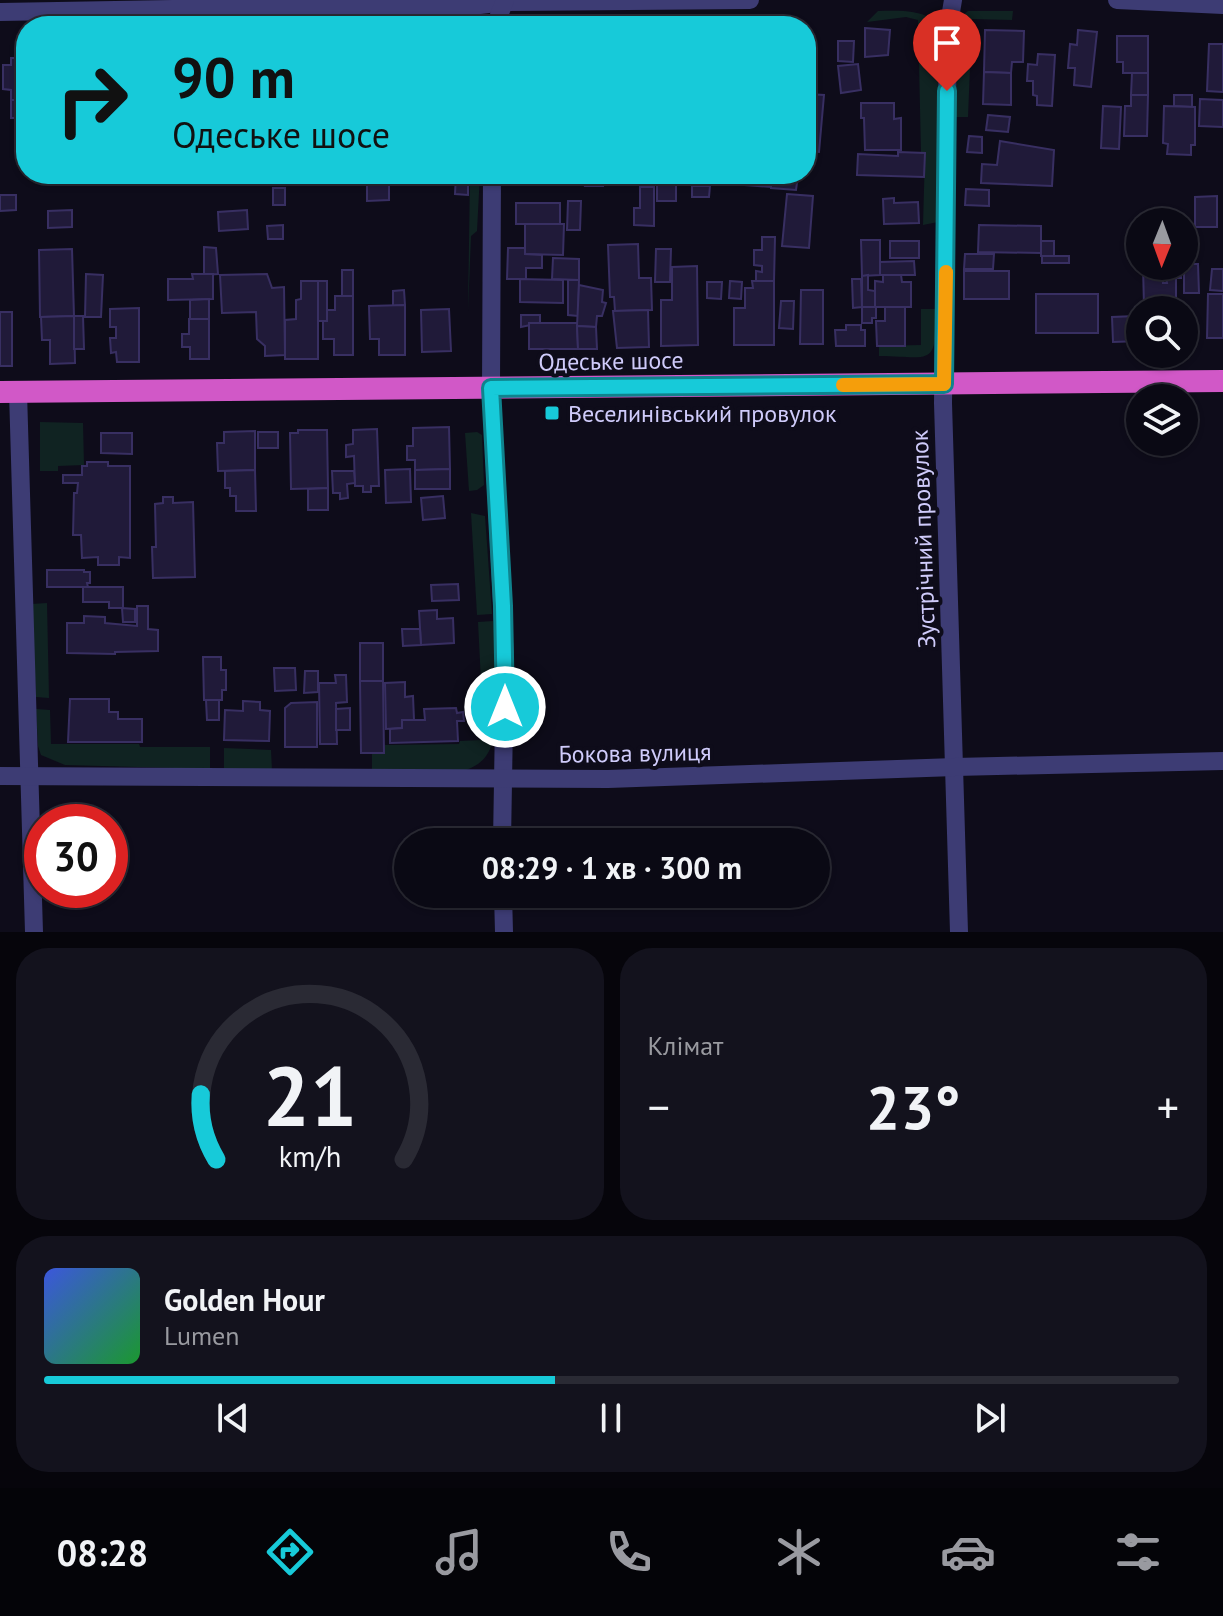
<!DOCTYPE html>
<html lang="uk">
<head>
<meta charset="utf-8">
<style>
	body { margin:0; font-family:"PT Sans",sans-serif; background:#13121d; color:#f1f3f6; height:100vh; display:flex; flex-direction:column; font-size:30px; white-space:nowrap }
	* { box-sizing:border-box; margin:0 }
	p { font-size:26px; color:#999aa0 }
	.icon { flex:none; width:44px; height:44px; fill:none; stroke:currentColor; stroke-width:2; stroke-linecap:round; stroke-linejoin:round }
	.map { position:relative; height:932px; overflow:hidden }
	.drawer { display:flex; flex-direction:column; gap:16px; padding:16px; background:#06050b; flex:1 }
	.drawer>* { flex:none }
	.guide { position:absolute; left:16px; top:16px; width:800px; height:168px; border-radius:32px; box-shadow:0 2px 6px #0004,0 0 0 2px #2a2a34; background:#17cad9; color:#111; overflow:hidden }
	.needle { width:52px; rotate:181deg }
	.tools { position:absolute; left:1126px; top:208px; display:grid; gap:16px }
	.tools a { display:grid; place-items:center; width:72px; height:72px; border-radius:50%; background:#0a0914; box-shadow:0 2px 6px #0004,0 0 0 2px #2a2a34; font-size:40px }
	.speed { position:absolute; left:24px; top:804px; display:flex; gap:16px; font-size:40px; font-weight:700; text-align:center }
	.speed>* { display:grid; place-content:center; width:104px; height:104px; border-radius:50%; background:#0a0914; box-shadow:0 2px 6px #0004,0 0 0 2px #2a2a34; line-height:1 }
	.speed .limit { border:12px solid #d22; background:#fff; color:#111 }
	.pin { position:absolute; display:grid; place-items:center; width:68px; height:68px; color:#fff; margin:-82px -34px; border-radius:50% 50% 50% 0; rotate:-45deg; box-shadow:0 0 8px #0007 }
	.pin .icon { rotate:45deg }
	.me { position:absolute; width:88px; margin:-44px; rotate:0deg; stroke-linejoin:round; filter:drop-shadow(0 0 6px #0008) }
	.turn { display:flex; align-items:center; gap:28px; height:168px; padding:0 24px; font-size:36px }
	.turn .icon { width:104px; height:104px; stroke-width:2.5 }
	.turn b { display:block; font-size:56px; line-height:68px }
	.big { font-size:60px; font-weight:600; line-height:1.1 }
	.drawer .card { flex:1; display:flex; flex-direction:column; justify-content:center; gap:12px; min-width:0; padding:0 28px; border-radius:32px; background:#13121d }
	.drawer .dial { align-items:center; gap:0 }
	.dial svg { height:208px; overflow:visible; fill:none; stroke:#2a2a34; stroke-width:7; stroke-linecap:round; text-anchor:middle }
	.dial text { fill:#f1f3f6; stroke:none }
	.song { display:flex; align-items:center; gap:24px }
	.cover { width:96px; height:96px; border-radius:12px; background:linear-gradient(135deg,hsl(230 70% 55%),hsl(130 70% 35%)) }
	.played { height:8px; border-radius:4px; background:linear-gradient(90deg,#17cad9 45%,#2a2a34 45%) }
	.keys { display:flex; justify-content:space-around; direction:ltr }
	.heat { display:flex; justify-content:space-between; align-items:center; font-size:44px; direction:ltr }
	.drawer .tiles { flex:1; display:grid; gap:16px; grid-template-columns:1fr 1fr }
	.card:last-child { grid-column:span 2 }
	.trip { position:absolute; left:394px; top:828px; width:436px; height:80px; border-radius:40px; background:#0a0914; box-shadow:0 2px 6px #0004,0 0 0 2px #2a2a34; font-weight:600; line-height:80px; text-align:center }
	.tab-bar { display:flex; height:128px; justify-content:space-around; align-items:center; background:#040408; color:#999aa0 }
	.tab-bar .icon { width:56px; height:56px }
	.tab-bar .selected { color:#17cad9 }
	.tab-bar b { font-size:36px; color:#f1f3f6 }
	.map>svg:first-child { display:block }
	.green { fill:#102322 }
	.building { fill:#201a39; stroke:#382f62; stroke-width:2 }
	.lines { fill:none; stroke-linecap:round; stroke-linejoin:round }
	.minor { stroke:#3d3c74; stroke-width:18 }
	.trunk { stroke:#d158c7; stroke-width:22 }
	.route-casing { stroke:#0f838d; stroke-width:20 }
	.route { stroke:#17cad9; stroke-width:14 }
	.slow { stroke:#f59e0b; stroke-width:14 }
	.poi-dot { fill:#17cad9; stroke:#0e0c1a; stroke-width:3 }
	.labels { text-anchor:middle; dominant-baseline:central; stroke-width:8; stroke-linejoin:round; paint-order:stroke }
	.street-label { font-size:24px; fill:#cfcbfa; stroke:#0e0c1a }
	.poi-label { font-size:24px; fill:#cfcbfa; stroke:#0e0c1a; text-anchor:start }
</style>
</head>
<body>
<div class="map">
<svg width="1223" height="932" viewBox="0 0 1223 932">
	<rect width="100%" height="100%" fill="#0e0c1a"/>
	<!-- green -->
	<g class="green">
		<path d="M878,11c19,0 37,-2 54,8l7,57 -1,146 -15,3 2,-72 -4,-1 -3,-132 -12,-3 -39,5z"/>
		<path d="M968,11h45l-1,9 -40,-1 -4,98h-13l3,-98z"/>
		<path d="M470,174h10l-3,57 -6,5 -3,75z"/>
		<path d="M921,309h15c0,58 -3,48 -57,47v-10l42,-1z"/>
		<path d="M40,422l43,1 1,42 -26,1v5h-18z"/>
		<path d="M477,432l5,3 2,50 -7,5 -8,1 -4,-58z"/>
		<path d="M471,513l14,3 7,98 -15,1z"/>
		<path d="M47,603l2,95 -13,-1 -5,-93z"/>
		<path d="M493,621l4,33 -1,47h-14l-4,-79z"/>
		<path d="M36,709l14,1 1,34h88l1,3h70v22l-145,-4 -24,-10 -3,-9z"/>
		<path d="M481,714h14c-1,25 -1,46 -29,56l-94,1v-17h13v-9l74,-1 1,-3 21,-1z"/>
		<path d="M224,748l47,2 1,20 -48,-1z"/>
	</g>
	<!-- building -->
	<g class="building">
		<path d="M865,28l25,2 -2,25 -23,2z"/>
		<path d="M985,30l39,1 -1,31h-11l-1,11 -27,-1z"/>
		<path d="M1078,30l19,2 -6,55 -17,-2 1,-17h-7l2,-24 7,1z"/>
		<path d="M1117,36h31v37h-25v-11h-6z"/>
		<path d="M838,41h16l-1,21 -15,-1z"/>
		<path d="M1209,44h14v48l-16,-1z"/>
		<path d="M1038,54l17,1 -3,51 -15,-1v-9l-4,-1v-14h-6l1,-17 9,1z"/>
		<path d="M11,58h15v42h-15v-10l-8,-1v-24h8z"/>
		<path d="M858,64l3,26 -20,3 -3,-27z"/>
		<path d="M984,72l27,1v32l-28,-1z"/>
		<path d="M1132,73h16v22h-17z"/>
		<path d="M807,94l17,1 -5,57 -13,-1z"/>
		<path d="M1131,95h17l-1,41h-23l1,-30h6z"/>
		<path d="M1174,95h18v12l-18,-1z"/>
		<path d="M1200,99l23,1v27l-24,-1z"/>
		<path d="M11,100h15v61l-2,-14h-5l-1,-29h-7z"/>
		<path d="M861,103h33v16l7,-1v32h-36l-1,-32h-3z"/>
		<path d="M1103,106l18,1 -2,42 -18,-1z"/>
		<path d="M1164,106l31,1v38h-4v10l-24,-1 1,-10 -5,-1z"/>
		<path d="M988,115l22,2 -2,15 -22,-2z"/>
		<path d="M969,136l13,1v16l-15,-1z"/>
		<path d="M1000,141l54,9 -2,36 -71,-3 1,-19 15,1z"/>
		<path d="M898,152l27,1 -1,24 -67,-2 1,-21 40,2z"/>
		<path d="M456,174h12v21l-13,-1z"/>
		<path d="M528,174h59v9l-59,1z"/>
		<path d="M587,174h16v12h-18z"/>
		<path d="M745,174h26v13l-26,-2z"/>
		<path d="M771,174l12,1v7l14,1 -1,7 -25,-2z"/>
		<path d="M367,183h22v17l-22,1z"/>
		<rect x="657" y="185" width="19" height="16"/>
		<path d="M692,186h18l-1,11h-17z"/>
		<path d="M640,187h14v39l-20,-1v-17h6z"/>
		<rect x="273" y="188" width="12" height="17"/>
		<path d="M966,189l23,1v16l-24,-1z"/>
		<path d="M787,194l26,2 -4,52 -27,-2z"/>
		<path d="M0,195h16v15l-16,1z"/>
		<path d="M1217,196v31h-22v-30z"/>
		<path d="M894,198v5l24,-1 1,21 -35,1 -1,-25z"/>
		<path d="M568,201h13l-1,29h-13z"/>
		<rect x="516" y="203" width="44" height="21"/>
		<path d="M72,210v17l-24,1v-17z"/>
		<path d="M247,210l1,19 -29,2 -1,-19z"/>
		<path d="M525,224h39l-1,31 -38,-1z"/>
		<path d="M283,225v14h-15l-1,-13z"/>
		<path d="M979,225l62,1v27l-63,-1z"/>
		<path d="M762,237h13l-1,44h-18v-10l6,1v-6l-8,-1v-15h8z"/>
		<path d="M861,240h19v35l-18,1z"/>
		<rect x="890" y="241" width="29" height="17"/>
		<rect x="1041" y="241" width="13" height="15"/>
		<path d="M638,244l1,34h12l1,32 -37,1 -1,-14h-4l-2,-52z"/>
		<path d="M204,247l12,1 2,26 -14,1z"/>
		<path d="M508,248h17v6l17,1v13h-16v11h-19z"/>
		<path d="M72,249l2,67 -34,1 -1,-67z"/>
		<path d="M656,249h15l-1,33h-15z"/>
		<path d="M965,254h29l-1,15h-29z"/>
		<rect x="1042" y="256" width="27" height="7"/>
		<path d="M553,258l26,1v21l-27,-1z"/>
		<path d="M914,261l1,14h-35v-13z"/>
		<path d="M1184,264h14l1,29h-15z"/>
		<path d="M697,266l1,79 -37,1v-46h11v-33z"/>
		<path d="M1143,266h19l1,17h4l-1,-5h10v30l-32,-2z"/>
		<path d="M1166,266h14l1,12h-15z"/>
		<path d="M1212,269h11v22l-13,-1z"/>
		<rect x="342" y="270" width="11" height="26"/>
		<rect x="964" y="271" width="45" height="28"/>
		<path d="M86,274l17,1 -2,42h-16z"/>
		<path d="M192,274h21v25l-45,1v-21h25z"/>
		<path d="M267,274l5,14 12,-1 1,68 -20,1v-10l-8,-7 -1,-27 -34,1 -2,-38z"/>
		<path d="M868,275v15l7,1v16h-13v-31z"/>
		<path d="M883,275h18l1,7h9v25h-36v-26l8,1z"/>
		<path d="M520,279l43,1v23l-43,-1z"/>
		<path d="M852,279h9l1,28 -9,1z"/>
		<path d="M568,280h11l-1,36 -10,-1z"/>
		<path d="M301,281h17v78h-33v-39l11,-1v-19l5,-1z"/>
		<rect x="318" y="281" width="9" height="40"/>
		<path d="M730,281l12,1 -1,17 -12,-1z"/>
		<path d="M752,281h22v64h-40v-37h11v-20h8z"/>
		<path d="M707,282h15l-1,17 -14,-1z"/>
		<path d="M579,285l24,5 -1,12 4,1 -4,13h-5l-1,11 -19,-1z"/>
		<path d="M404,290l1,15 -12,1v-15z"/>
		<path d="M801,290h22v54h-23z"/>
		<rect x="1036" y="294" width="62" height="39"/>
		<path d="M1208,294h15v44h-16z"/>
		<path d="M335,296h18v59h-19v-16h-11v-18h4v-11h8z"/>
		<path d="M209,299v20h-19v-19z"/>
		<path d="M781,301h13l-1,28 -14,-1z"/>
		<path d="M405,305v50h-26v-16h-9l-1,-33z"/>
		<path d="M1168,306v4h-28v31l-27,1 -1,-25 24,-1 -1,-9z"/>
		<path d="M862,307h14v11h-4v5h-10z"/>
		<path d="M885,307h20v39h-28l-1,-25h9z"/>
		<path d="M139,308v54h-22l-1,-10 -5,1 -1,-15h6v-11h-6v-18z"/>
		<path d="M449,309l2,42 -29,1 -1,-42z"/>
		<path d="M648,310l1,37 -32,1 -4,-37z"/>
		<rect x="0" y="312" width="12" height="54"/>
		<path d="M521,315h19v8l-19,4z"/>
		<path d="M74,316l1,47 -25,1v-24h-8l-1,-23z"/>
		<path d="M74,316h9l1,33h-10z"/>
		<path d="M189,319h20v40h-19v-12h-8v-13h7z"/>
		<path d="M529,323h48l1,26h-49z"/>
		<path d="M846,325h15v5h4v16h-29l-1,-16h11z"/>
		<path d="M577,326l19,1 1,22h-19z"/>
		<path d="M449,427l1,42 -35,1v-10h-8v-14h6v-18z"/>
		<path d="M377,429l2,57h-8v6h-8v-6h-8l-1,-30 -8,1v-12l7,-1v-14z"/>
		<path d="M298,430h29l1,58 -37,1 -1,-56h8z"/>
		<path d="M255,431v39l-37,1 -1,-28h7v-11z"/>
		<rect x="258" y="432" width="20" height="16"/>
		<path d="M101,433h31v21l-31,-1z"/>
		<path d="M87,462h21v4h22v92l-11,-1v8h-21v-8l-16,1 -1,-23h-8l1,-42h3l1,-10h-15v-8h19v-9h5z"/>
		<path d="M410,469l1,33 -25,1 -1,-33z"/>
		<path d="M450,469v20h-35v-19z"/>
		<path d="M255,470l1,41h-20v-15h-6v-8h-5v-17z"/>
		<path d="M332,471h22l1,12 -8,1 1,14 -8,1v-6h-7z"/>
		<path d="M328,488v22h-20v-21z"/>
		<path d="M443,496l2,22 -22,2 -2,-22z"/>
		<path d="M163,497h10v6l20,-1 2,75 -42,1 -1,-31h4l-1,-43 8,-1z"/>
		<path d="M47,570h37v2h6v11h-3l1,4h-41z"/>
		<path d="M458,584l1,16 -27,1 -1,-16z"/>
		<path d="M83,587h40v21h-14v-6h-26z"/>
		<path d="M137,606h11v23l10,1v21l-43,1v2l-48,-1v-30h17v-7l21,1v6l32,3z"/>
		<path d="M122,608l13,1v13h-12z"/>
		<path d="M437,610v9l16,-1 1,25 -33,2 -2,-34z"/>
		<path d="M402,629h18l1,16 -18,1z"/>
		<rect x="360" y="643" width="23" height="38"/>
		<path d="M203,657h18v13h5v20h-4v10h-18z"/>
		<path d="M274,668h21l1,22 -21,1z"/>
		<path d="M305,671h13v21l-14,1z"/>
		<path d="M335,675h11l1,27 -11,1 1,41h-17l-1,-61h17z"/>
		<path d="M360,681h23l1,72h-23z"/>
		<path d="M405,682v15l8,-1 1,24h-12v8l-16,1 -1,-46z"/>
		<path d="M70,699h39v13h9v7h24v23h-74z"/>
		<path d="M206,700h13v20h-12z"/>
		<path d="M243,701l17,1v8l10,1 -1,30 -45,-1 1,-30 18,1z"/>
		<path d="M317,702v45h-32v-39l6,-5z"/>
		<path d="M350,708v22h-14v-21z"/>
		<path d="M456,708l1,5 6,-1 1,9h-7l1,20 -68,2v-14l12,-1v-8h23l-1,-11z"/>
	</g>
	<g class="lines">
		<!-- minor -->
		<g class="minor">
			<path d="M953,0l-5,30 -5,373 16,529"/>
			<path d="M1117,0l106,5"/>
			<path d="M0,12l287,-5h176l42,-5 245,-2"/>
			<path d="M495,26l10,-26"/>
			<path d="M492,174l-1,214 14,273 -3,181"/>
			<path d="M18,392l16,540"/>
			<path d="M0,776l608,3 347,-12 268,-6"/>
			<path d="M503,894l1,38"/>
		</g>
		<!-- trunk -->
		<path class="trunk" d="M0,392l1223,-11"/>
	</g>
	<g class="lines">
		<!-- route casing -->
		<g class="route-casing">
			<path id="route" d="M505,707l-2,-101 -12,-218 453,-4 3,-293"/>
		</g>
		<!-- route -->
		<use href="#route" class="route"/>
		<!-- slow -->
		<path class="slow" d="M843,385l101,-1 2,-112"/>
	</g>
	<!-- markers -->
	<rect class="poi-dot" x="544" y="405" width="16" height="16" rx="4"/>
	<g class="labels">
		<!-- street labels -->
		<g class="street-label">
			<text transform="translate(611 361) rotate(-1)">Одеське шосе</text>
			<text transform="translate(923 539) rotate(-92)">Зустрічний провулок</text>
			<text transform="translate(635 753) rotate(-1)">Бокова вулиця</text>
		</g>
		<!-- poi labels -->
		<g class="poi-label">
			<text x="568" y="413">Веселинівський провулок</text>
		</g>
	</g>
</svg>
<div class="tools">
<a><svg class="needle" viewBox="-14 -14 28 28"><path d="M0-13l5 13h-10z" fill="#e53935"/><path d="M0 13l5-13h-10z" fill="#999aa0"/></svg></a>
<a><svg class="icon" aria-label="search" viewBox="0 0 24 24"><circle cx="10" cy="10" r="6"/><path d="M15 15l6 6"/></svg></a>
<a><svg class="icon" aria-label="layers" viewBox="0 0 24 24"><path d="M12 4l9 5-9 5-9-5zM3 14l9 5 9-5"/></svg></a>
</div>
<div class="speed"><div class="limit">30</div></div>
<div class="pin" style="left:947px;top:91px;background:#d93025"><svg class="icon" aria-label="arrive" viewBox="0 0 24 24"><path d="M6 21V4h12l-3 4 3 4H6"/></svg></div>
<svg class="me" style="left:505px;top:707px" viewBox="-20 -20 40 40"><circle r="17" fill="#17cad9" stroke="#fff" stroke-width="3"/><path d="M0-11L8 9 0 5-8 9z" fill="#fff"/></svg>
<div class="trip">08:29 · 1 хв · 300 m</div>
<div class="guide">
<div class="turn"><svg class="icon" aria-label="right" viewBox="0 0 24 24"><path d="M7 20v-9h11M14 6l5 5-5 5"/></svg><div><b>90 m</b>Одеське шосе</div></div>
</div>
</div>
<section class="drawer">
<div class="tiles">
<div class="card dial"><svg viewBox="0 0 100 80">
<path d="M14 69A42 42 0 1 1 86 69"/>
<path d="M14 69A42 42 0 0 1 8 44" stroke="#17cad9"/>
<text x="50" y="56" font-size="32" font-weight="700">21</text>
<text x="50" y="72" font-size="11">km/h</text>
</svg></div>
<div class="card"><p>Клімат</p>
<div class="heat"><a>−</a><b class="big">23°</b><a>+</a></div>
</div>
<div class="card">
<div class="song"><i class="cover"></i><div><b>Golden Hour</b><p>Lumen</p></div></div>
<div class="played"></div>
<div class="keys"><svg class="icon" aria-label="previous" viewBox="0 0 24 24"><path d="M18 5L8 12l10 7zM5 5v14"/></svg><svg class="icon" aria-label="pause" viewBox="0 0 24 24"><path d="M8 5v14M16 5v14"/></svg><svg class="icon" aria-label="next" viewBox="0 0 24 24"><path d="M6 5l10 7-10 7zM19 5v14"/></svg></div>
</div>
</div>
</section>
<nav class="tab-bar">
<b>08:28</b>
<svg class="icon selected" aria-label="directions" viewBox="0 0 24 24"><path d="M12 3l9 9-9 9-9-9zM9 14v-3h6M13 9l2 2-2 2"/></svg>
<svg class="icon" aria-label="music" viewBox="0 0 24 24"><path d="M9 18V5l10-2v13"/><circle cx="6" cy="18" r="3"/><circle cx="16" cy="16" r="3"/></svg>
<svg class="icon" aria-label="phone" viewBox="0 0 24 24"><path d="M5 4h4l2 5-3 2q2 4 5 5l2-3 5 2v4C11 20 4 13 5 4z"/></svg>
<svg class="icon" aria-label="climate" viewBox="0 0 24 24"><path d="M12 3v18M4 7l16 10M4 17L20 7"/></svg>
<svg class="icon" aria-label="car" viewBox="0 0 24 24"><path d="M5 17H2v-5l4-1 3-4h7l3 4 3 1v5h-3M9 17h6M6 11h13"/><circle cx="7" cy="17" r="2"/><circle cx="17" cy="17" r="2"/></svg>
<svg class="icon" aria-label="filters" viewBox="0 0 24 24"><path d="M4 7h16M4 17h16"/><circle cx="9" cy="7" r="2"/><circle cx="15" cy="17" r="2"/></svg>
</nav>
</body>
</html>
